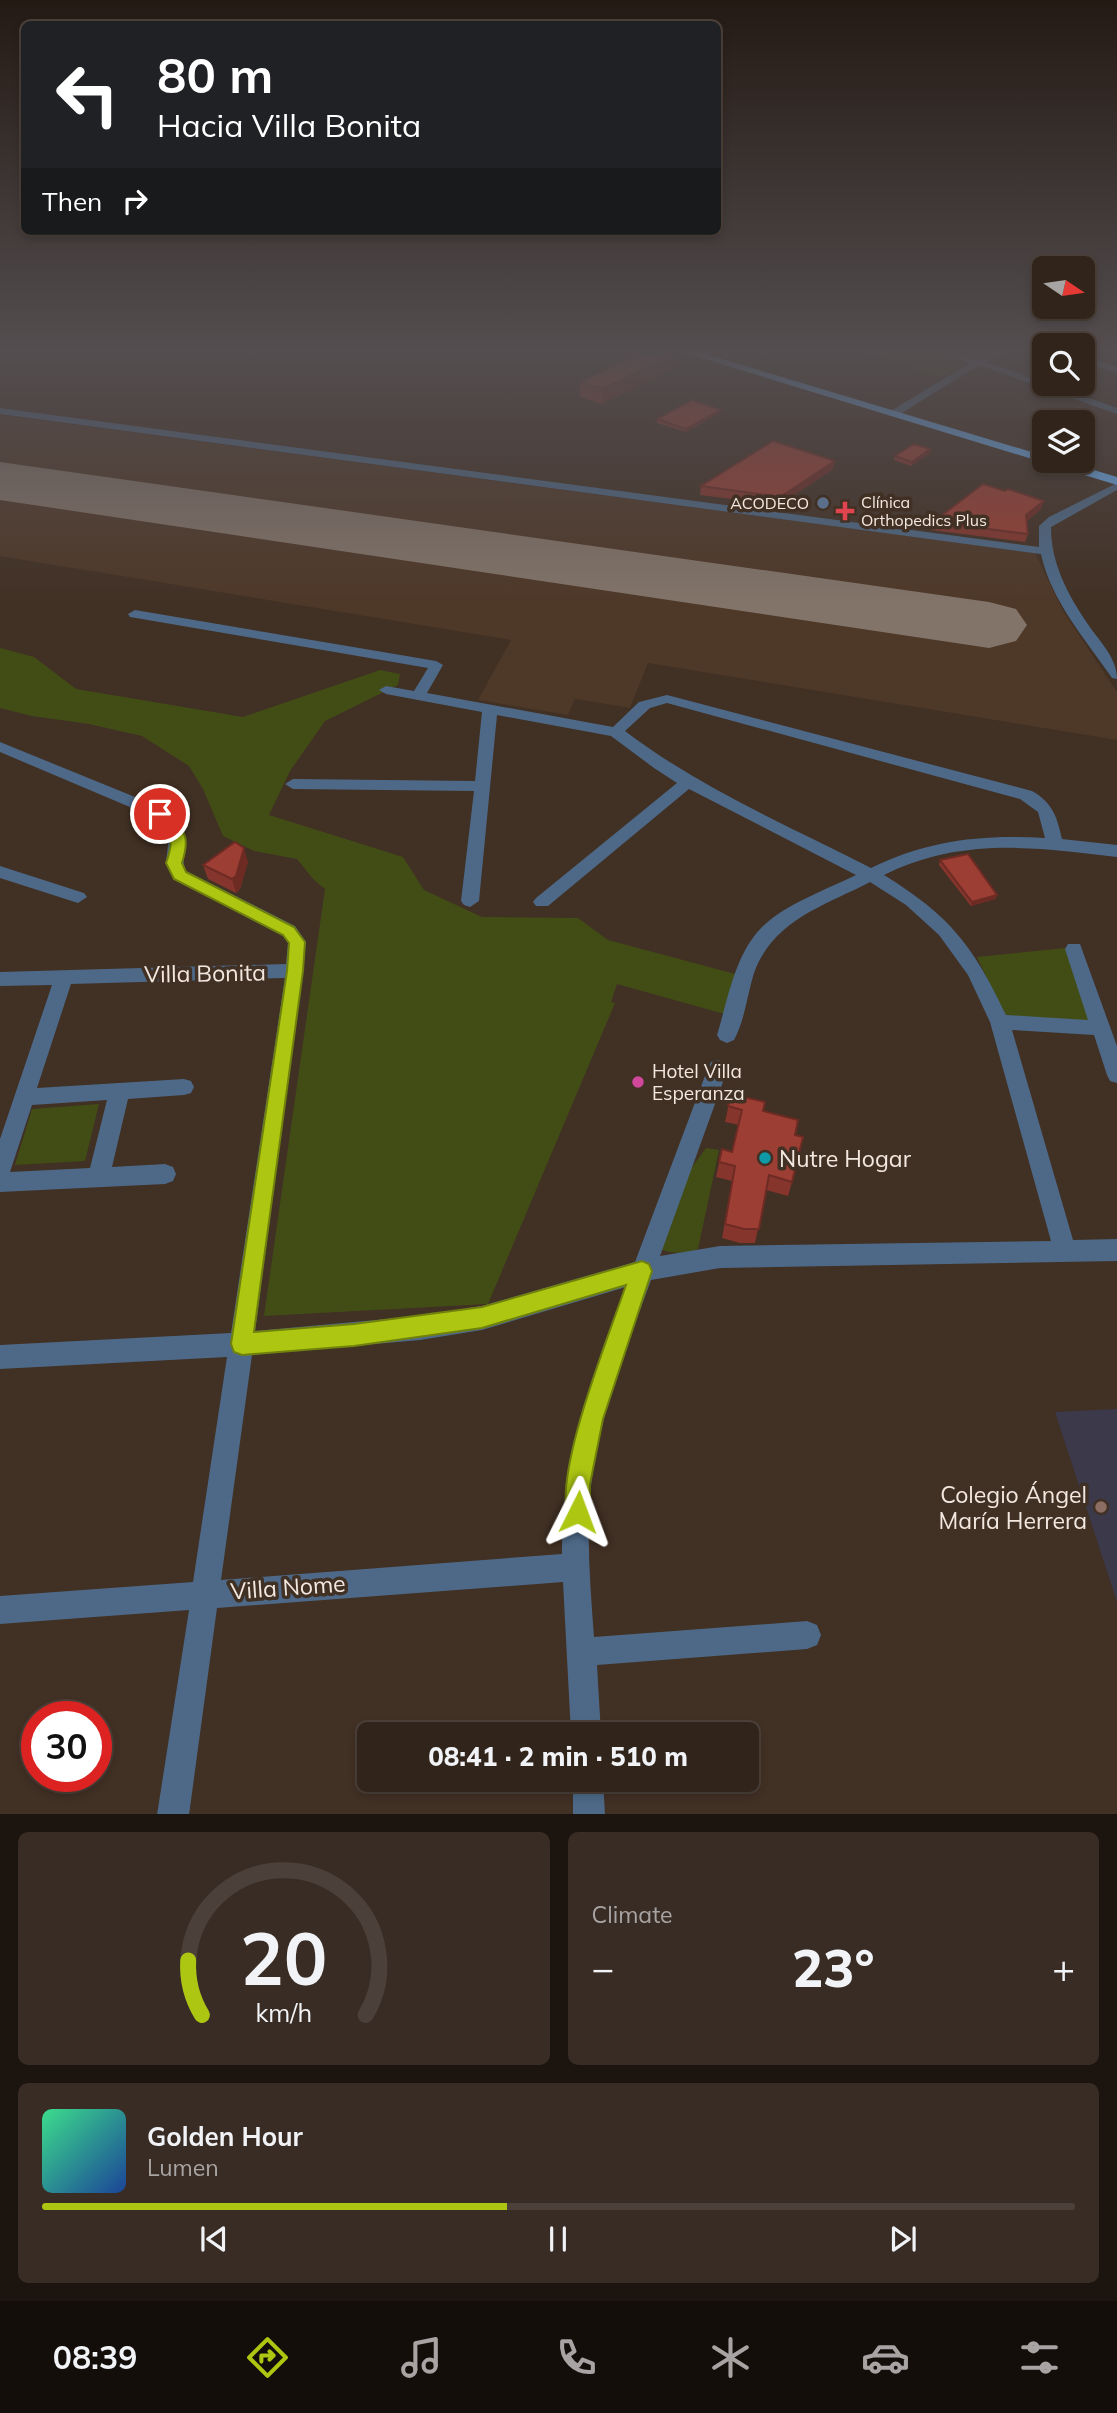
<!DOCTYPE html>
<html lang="en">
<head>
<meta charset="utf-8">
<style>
	body { margin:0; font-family:Mulish,sans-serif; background:#392c24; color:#f1f3f6; height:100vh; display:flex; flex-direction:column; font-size:26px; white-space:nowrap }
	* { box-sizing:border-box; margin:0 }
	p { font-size:23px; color:#a8a4a3 }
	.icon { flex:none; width:38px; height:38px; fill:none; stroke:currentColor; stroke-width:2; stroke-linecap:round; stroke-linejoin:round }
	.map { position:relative; height:1814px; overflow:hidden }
	.drawer { display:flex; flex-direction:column; gap:18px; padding:18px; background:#1b140f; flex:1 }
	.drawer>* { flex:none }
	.top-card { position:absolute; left:21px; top:21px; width:700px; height:214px; border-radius:10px; box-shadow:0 4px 10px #0003,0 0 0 2px #4c413a; background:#202124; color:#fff; overflow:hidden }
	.needle { width:46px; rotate:103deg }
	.controls { position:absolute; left:1032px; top:256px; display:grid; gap:14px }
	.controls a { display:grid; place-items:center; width:63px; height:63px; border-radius:10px; background:#31241b; box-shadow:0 4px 10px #0003,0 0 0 2px #4c413a; font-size:35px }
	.speed { position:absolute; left:21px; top:1701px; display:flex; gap:14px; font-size:35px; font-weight:700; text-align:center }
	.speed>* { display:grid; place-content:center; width:91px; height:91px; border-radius:50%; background:#31241b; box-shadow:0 4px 10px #0003,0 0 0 2px #4c413a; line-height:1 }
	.speed .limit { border:10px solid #d22; background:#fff; color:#111 }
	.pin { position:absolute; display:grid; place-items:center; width:60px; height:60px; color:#fff; margin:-30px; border:4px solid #fff; border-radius:50%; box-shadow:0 2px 7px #0007 }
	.me { position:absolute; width:77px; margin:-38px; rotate:3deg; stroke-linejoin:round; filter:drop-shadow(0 0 5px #0008) }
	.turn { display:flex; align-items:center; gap:24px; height:147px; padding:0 21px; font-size:32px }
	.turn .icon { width:91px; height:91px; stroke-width:2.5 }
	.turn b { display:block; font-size:49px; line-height:60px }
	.then { display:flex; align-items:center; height:66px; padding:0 21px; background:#0003; gap:14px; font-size:26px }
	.big { font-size:52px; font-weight:800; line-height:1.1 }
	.drawer .card { flex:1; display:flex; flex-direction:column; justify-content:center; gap:10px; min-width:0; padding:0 24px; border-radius:10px; background:#392c24 }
	.drawer .dial { align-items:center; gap:0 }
	.dial svg { height:182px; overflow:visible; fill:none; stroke:#4c413a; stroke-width:7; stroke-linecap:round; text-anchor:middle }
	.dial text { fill:#f1f3f6; stroke:none }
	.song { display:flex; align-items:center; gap:21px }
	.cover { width:84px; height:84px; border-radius:10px; background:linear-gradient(135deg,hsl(150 70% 55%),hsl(220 70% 35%)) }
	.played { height:7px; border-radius:4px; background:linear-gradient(90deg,#acc612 45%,#4c413a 45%) }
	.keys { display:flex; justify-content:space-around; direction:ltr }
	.heat { display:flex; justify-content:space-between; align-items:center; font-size:38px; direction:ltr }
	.drawer .tiles { flex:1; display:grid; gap:18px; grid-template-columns:1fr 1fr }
	.card:last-child { grid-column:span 2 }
	.trip { position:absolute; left:357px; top:1722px; width:402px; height:70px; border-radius:10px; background:#31241b; box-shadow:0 4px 10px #0003,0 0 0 2px #4c413a; font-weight:800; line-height:70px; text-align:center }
	.menu { display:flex; height:112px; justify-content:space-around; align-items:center; background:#140e0b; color:#a8a4a3 }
	.menu .icon { width:49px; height:49px }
	.menu .selected { color:#acc612 }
	.menu b { font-size:32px; color:#f1f3f6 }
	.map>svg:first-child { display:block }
	.built { fill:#4e3828 }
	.education { fill:#3c394a }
	.green { fill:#424d16 }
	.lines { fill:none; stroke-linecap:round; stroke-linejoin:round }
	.runway { fill:#827469; fill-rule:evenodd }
	.minor { fill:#4d6987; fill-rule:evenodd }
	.highway { fill:#68b1f8; fill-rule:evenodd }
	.wall { fill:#86352c }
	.shaded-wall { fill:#6d2b24 }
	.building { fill:#9c3e33; stroke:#6d2b24; stroke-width:2 }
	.route { fill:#acc612; stroke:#70810c; stroke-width:2 }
	.service-dot { fill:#5c6f8a; stroke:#413024; stroke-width:2.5 }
	.health-dot { fill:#e0444e; stroke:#413024; stroke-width:2.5 }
	.hotel-dot { fill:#d1479c; stroke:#413024; stroke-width:2.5 }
	.culture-dot { fill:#0f9aa8; stroke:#413024; stroke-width:2.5 }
	.education-dot { fill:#8d6e63; stroke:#413024; stroke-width:2.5 }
	.labels { text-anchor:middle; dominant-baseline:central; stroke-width:7; stroke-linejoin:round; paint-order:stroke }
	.far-poi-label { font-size:16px; fill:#f3e8e0; stroke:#413024; text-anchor:start }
	.poi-label { font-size:19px; fill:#f3e8e0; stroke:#413024; text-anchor:start }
	.near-street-label { font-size:23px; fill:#f3e8e0; stroke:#413024 }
	.near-poi-label { font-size:23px; fill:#f3e8e0; stroke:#413024; text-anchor:start }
</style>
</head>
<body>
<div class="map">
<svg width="1117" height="1815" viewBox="0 0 1117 1815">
	<rect width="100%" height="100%" fill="#413024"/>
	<!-- built -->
	<path class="built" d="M0,415l1035,138 28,58 54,81v48l-469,-77 -18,45 -55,-9 -7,16 -90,-15 33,-60 -511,-84z"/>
	<!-- education -->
	<path class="education" d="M1117,1409v193l-62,-190z"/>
	<!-- green -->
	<g class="green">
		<path d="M865,352h68l35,10 -25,14 -25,-6 -8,-6z"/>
		<path d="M0,648l34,9 42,32 167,28 137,-47 20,4 -2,11 -73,36 -35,50 -21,44 134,42 21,33 58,27 96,1 30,22 131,35 -11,40 -111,-31 -6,18 4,1 -127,301 -224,12 61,-427 -12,-10 -16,-20 -43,-8 -31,-15 -20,-47 -14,-23 -47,-30 -53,-12 -57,-8 -32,-8z"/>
		<path d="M1065,948l25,74 -84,-4 -29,-61z"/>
		<path d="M99,1104l-14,57 -70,4 17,-56z"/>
		<path d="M706,1148l13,2 -21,99c-15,6 -30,5 -44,-3l33,-72z"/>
	</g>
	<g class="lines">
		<!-- runway -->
		<path class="runway" d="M0,462l989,140 27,7 11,16 -11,16 -27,7 -989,-148z"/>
		<!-- minor -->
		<g class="minor">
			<path d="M937,352h15l25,7 14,-7h12l-17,10 131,46v6l-138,-49 -82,51h-8v-4l81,-49z"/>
			<path d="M1083,356l34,11v6l-34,-11z"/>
			<path d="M0,408l1039,139v-21l10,-9 68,-34v7l-66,37c0,36 16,66 36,96 12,18 30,34 30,56l-5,-1c-26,-38 -61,-77 -71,-124l-1041,-140z"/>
			<path d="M135,610l301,51 7,4 -16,28 186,34 26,-25 28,-7 365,96c21,12 25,26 30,48l55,6v12c-82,-10 -156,-20 -233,18 66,41 89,70 122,140l82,5 -23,-71 3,-5h12l37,102v37l-7,-2 -3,-6 -13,-40 -82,-5 61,210 44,-1v22l-397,7 -69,12c-22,61 -48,125 -58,190 -8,55 -3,112 1,167l213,-16 10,4 4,10 -4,10 -10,4 -210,16 4,69h-30l-8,-152 -346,26 -28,207h-32l32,-205 -189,14v-28l193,-14 34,-225 -227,12v-24l231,-12 54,-355 -214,6 -34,104 147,-9 7,2 3,6 -3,6 -7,2 -56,4 -16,68 53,-3 8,3 3,7 -3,7 -8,3 -165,8v-53l52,-154 -52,1v-14l286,-8 2,-21 -5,-7 -109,-57 -8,-16 3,-27 -5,-9 -13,-11 -151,-64v-10l162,66c14,10 26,23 23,42 -1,9 -3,12 1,21l109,55 11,16 -51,389 165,-15 62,-10 153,-44 73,-194 3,-6 7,-2 7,2 3,6 -68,188 60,-10 331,-5 -61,-219 -22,-47 -29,-40 -33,-30 -36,-23c-46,24 -97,38 -116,91 -7,22 -9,47 -20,67l-7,3 -7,-3 -3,-5c11,-36 18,-81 45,-108 25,-24 64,-37 94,-52l-167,-86 -141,117h-12l-3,-4 3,-4 141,-115 -23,-15 -43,-32 -114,-21 -18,186 -9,6 -6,-2 -3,-4 13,-110 -181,-2 -8,-5 8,-5 182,2 7,-69 -96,-18 -7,-4 7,-4 28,5 14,-23 -298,-51 -2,-3zM667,703l353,96 18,13 7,26c-62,-4 -118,2 -174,30 -84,-43 -171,-80 -246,-137l25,-23zM107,1100l-17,68 -80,4 22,-67zM626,1287c-34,89 -65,170 -64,267l-341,26 31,-225 168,-15 62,-10z"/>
			<path d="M0,866l84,27 3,4 -9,6 -78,-25z"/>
			<path d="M573,1780h30l2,35h-32z"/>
		</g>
		<!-- highway -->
		<path class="highway" d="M682,352h17l346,104v4h16l56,17v8z"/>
	</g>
	<!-- wall -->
	<g class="wall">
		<path d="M673,355l-1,14 -70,35 -22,-7v-15z"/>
		<path d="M721,410l-1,3 -34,19 -29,-9v-4z"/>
		<path d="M930,449v4l-19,13 -17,-6 1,-4z"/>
		<path d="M833,469l-54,36 -79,-10 1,-9z"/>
		<path d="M1041,509l-14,12 1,13 -3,8 -94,-12 2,-8z"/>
		<path d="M940,860l57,35 -2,4 -24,7 -32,-41z"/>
		<path d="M248,862l-8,27 -4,4 -28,-14 -5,-14z"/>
		<path d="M731,1094l32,17 32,24 -3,47 -4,14 -22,-6 -11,53h-15l-18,-5 10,-57 -16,-4 6,-28 10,3 7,-27 -14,-3z"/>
	</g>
	<!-- shaded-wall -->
	<g class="shaded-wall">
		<path d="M673,355l-1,14 -70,35v-15z"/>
		<path d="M721,410l-1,3 -34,19v-3z"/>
		<path d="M930,449v4l-19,13 1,-4z"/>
		<path d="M835,461l-2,8 -54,36 1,-8z"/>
		<path d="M1044,501l-3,8 -17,14 2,-8z"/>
		<path d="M244,848l4,14 -8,27 -4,4 -4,-14z"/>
		<path d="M997,895l-2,4 -24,7 1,-4z"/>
	</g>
	<!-- building -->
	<g class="building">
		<path d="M644,352h20l9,3 -71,34 -22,-7z"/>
		<path d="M692,400l29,10 -35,19 -29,-10z"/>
		<path d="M773,441l62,20 -55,36 -79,-11z"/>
		<path d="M914,444l16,5 -18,13 -17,-6z"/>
		<path d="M983,484l22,7 3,-2 36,12 -18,14 2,19 -95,-12z"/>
		<path d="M235,842l9,6 -8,28 -4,3 -29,-14z"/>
		<path d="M968,854l29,41 -25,7 -32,-42z"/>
		<path d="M731,1094l34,8 -2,9 35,9 -3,15 8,2 -11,45 -23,-7 -10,54h-15l-19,-5 10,-58 -16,-4 3,-13 10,3 10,-42 -14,-4z"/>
	</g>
	<!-- sky -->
	<linearGradient id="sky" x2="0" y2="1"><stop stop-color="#241a14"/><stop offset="0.58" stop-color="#544e50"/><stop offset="1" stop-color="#544e50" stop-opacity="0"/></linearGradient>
	<rect width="1117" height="606" fill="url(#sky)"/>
	<!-- route -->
	<path class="route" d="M160,809l5,1c19,22 26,24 17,53l4,9 108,55 11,15 -2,29 -49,361 100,-8 128,-17 160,-46 7,3 3,7 -49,148 -13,65v28l-4,8 -8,4 -9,-4c-18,-43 41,-187 57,-235l-144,43 -128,18 -112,9 -8,-3 -3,-8 56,-373 2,-28 -6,-8 -109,-56 -8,-16c10,-28 3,-27 -13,-49z"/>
	<!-- markers -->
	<circle class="service-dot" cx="823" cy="503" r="7"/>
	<path class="health-dot" d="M841.5 500.5h7v7h7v7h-7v7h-7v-7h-7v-7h7z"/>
	<circle class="hotel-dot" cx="638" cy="1082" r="7"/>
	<circle class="culture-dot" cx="765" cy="1158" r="7"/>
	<circle class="education-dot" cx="1101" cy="1507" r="7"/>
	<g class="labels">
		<!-- far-poi labels -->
		<g class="far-poi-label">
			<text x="861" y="502">Clínica<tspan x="861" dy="18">Orthopedics Plus</tspan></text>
			<text x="809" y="503" text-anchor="end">ACODECO</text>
		</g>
		<!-- poi labels -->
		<g class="poi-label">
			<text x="652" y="1071">Hotel Villa<tspan x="652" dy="22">Esperanza</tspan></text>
		</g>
		<!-- near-street labels -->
		<g class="near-street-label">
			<text transform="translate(205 973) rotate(-1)">Villa Bonita</text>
			<text transform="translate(288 1587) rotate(-4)">Villa Nome</text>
		</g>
		<!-- near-poi labels -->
		<g class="near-poi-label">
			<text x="779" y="1158">Nutre Hogar</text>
			<text x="1087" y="1494" text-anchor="end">Colegio Ángel<tspan x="1087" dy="26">María Herrera</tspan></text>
		</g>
	</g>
</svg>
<div class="controls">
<a><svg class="needle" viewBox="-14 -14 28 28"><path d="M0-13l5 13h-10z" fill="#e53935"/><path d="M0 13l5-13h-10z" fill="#a8a4a3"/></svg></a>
<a><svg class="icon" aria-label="search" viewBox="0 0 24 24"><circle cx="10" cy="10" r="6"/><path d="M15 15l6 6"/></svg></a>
<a><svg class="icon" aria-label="layers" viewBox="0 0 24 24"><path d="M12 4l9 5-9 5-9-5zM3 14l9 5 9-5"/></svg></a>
</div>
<div class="speed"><div class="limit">30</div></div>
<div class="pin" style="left:160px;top:814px;background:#d93025"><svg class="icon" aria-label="arrive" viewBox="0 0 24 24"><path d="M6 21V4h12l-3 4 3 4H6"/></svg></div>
<svg class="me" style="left:578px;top:1512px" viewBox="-20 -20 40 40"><path d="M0-17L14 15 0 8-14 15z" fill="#acc612" stroke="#fff" stroke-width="4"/></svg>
<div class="trip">08:41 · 2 min · 510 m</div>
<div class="top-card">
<div class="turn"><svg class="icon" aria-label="left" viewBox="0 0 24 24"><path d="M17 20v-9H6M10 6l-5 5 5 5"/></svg><div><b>80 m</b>Hacia Villa Bonita</div></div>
<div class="then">Then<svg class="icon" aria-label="right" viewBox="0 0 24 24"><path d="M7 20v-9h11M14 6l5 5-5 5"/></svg></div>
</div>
</div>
<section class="drawer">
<div class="tiles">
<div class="card dial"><svg viewBox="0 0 100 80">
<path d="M14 69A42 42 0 1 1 86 69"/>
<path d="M14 69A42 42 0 0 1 8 45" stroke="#acc612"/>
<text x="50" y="56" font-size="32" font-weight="700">20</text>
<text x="50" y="72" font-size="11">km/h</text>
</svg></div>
<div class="card"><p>Climate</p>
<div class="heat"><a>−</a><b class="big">23°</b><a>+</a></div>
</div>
<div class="card">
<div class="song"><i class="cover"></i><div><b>Golden Hour</b><p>Lumen</p></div></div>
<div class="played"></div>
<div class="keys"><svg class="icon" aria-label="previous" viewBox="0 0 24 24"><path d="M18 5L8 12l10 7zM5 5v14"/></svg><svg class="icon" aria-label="pause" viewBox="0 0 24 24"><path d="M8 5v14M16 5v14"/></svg><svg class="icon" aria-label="next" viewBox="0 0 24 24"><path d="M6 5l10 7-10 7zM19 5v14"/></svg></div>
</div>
</div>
</section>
<nav class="menu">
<b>08:39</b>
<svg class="icon selected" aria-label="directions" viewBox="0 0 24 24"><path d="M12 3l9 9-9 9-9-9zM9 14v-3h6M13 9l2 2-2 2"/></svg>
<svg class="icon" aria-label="music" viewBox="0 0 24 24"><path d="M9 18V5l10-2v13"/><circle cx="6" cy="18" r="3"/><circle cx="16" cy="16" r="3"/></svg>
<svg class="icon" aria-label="phone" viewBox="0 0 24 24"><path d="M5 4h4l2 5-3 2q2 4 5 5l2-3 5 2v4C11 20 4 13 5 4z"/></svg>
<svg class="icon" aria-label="climate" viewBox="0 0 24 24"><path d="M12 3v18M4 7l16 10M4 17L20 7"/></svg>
<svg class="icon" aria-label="car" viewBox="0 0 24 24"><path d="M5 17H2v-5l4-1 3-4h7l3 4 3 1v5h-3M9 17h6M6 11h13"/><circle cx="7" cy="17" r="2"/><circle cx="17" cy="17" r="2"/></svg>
<svg class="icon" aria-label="filters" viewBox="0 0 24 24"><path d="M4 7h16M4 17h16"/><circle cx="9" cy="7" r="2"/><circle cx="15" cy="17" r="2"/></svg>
</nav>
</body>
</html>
